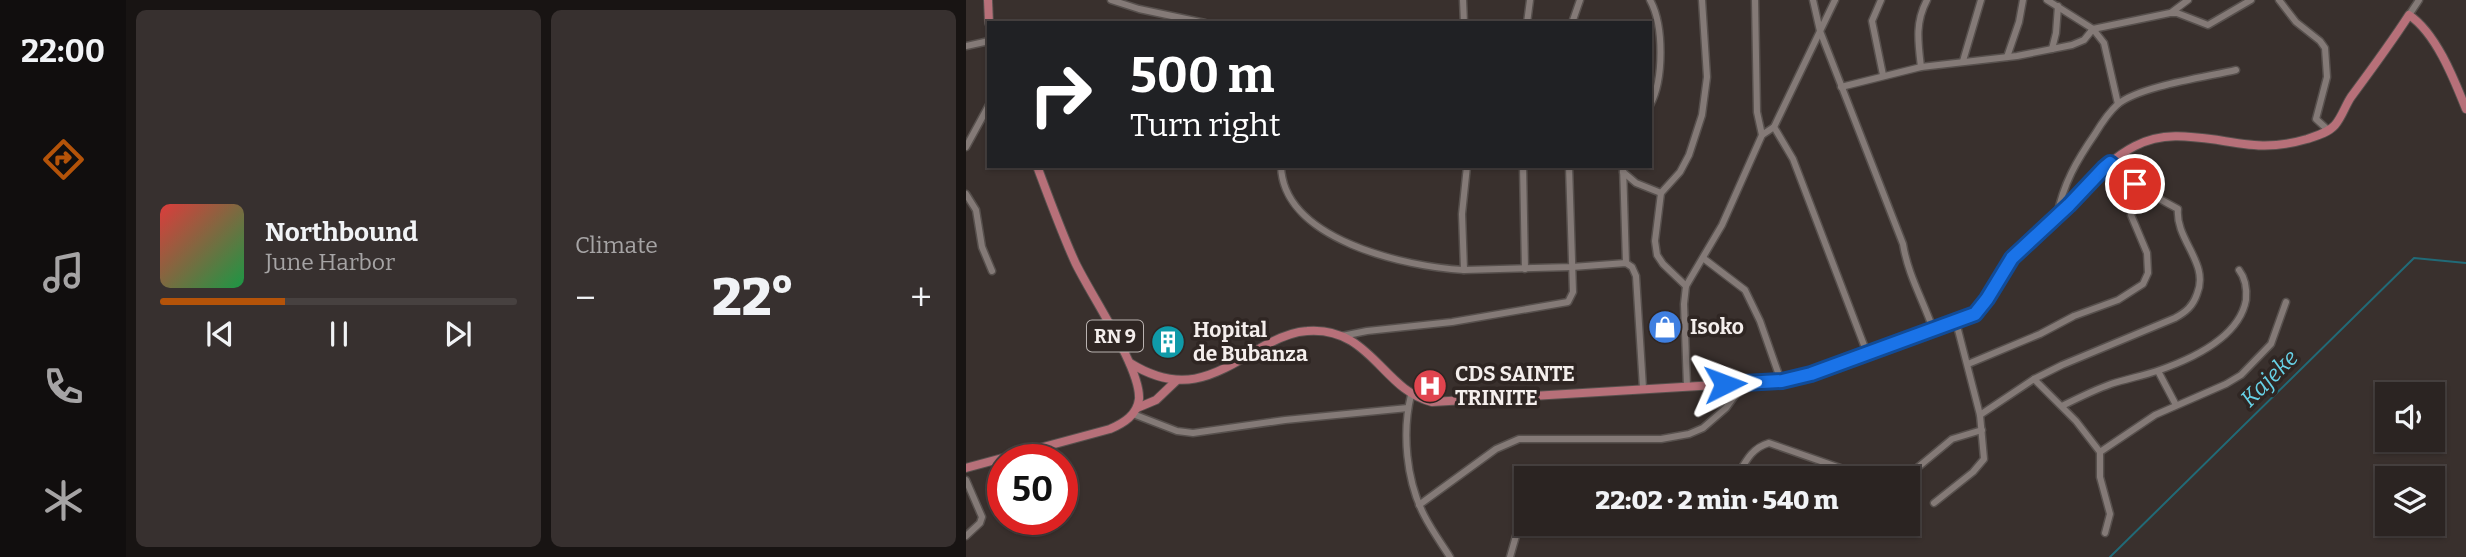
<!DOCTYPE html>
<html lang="en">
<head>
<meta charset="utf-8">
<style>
	body { margin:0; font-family:Bitter,serif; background:#37302f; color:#f1f3f6; height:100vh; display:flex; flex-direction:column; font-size:26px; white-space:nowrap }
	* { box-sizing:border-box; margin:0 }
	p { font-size:23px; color:#a6a4a5 }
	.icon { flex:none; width:38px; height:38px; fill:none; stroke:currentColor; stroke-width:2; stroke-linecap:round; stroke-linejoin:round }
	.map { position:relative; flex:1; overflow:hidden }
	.panel { display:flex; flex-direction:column; gap:10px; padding:10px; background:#181413; width:840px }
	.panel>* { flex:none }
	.banner { position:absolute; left:21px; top:21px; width:665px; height:147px; border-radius:0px; box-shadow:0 2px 5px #0004,0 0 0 2px #474140; background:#202124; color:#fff; overflow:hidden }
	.buttons { position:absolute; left:1409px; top:382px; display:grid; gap:14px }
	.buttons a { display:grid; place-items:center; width:70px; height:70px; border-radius:0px; background:#2b2422; box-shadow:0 2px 5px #0004,0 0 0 2px #474140; font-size:35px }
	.speed { position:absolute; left:21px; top:444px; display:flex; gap:14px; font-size:35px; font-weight:700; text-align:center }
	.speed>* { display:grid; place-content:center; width:91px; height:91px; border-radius:50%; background:#2b2422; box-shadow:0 2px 5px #0004,0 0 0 2px #474140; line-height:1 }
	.speed .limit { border:10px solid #d22; background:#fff; color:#111 }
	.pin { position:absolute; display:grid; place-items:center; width:60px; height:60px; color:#fff; margin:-30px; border:4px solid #fff; border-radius:50%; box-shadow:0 2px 7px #0007 }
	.me { position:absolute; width:77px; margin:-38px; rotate:87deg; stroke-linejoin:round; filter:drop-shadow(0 0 5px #0008) }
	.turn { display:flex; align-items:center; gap:24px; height:147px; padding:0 28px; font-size:32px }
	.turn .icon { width:91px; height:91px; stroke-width:2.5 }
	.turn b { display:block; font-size:49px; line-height:60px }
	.big { font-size:52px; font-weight:800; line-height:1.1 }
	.panel .card { flex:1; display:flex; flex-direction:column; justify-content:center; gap:10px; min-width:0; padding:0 24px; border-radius:10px; background:#37302f }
	.song { display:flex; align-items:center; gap:21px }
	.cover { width:84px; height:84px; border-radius:10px; background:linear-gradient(135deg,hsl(0 70% 55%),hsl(140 70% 35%)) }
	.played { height:7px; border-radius:4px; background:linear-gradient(90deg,#b45309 35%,#474140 35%) }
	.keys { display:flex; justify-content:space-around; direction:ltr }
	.heat { display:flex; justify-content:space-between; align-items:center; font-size:38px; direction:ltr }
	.panel .tiles { flex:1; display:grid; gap:10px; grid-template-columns:repeat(2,1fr) }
	.trip { position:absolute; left:548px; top:466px; width:406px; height:70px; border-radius:0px; background:#2b2422; box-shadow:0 2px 5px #0004,0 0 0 2px #474140; font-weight:800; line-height:70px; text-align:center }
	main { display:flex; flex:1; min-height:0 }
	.tab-bar { display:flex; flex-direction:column; width:126px; justify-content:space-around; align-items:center; background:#110e0e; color:#a6a4a5 }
	.tab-bar .icon { width:49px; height:49px }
	.tab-bar .current { color:#b45309 }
	.tab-bar b { font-size:32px; color:#f1f3f6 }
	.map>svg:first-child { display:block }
	.medical { fill:#45372a }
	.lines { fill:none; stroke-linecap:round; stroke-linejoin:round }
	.stream { stroke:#216a77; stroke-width:2 }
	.minor-casing { stroke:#57504d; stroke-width:9 }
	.major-casing { stroke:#57504d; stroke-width:10 }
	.minor { stroke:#847a77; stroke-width:6 }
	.major { stroke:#b77079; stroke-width:8 }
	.route-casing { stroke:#114b97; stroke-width:18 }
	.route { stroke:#1a73e8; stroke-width:12 }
	.labels { text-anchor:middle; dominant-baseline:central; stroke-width:7; stroke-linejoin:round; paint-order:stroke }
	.shield { fill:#2f2623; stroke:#b9b2b0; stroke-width:2 }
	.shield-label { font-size:19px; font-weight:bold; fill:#f4eeec }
	.poi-label { font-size:21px; font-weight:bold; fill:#f4eeec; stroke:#2f2623; text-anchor:start }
	.water-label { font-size:23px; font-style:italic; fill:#67d2e7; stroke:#2f2623 }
</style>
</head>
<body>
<main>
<nav class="tab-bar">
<b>22:00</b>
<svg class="icon current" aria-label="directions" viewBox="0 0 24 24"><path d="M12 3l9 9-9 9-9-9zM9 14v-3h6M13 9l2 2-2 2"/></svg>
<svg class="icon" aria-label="music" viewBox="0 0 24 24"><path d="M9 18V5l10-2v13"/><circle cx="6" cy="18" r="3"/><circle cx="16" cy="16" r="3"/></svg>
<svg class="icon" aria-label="phone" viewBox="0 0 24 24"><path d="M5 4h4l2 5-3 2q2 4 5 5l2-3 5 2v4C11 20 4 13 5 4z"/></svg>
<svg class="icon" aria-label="climate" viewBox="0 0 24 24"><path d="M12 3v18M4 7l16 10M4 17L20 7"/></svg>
</nav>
<section class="panel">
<div class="tiles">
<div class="card">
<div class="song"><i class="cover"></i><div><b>Northbound</b><p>June Harbor</p></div></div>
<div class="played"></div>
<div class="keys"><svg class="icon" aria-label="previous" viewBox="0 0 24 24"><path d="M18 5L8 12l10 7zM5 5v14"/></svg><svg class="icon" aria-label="pause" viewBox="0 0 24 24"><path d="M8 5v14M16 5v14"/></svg><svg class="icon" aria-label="next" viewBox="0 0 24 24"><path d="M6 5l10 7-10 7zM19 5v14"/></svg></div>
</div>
<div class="card"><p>Climate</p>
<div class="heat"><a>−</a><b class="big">22°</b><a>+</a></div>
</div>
</div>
</section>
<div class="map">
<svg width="1500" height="557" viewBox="0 0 1500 557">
	<rect width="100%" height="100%" fill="#39302d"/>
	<!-- medical -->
	<path class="medical" d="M459,379l14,4 -2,13 -12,-3 -4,-4z"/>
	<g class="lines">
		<!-- stream -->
		<path class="stream" d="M1144,557l304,-299 52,5"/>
		<!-- minor casing -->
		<g class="minor-casing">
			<g id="minor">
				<path d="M145,0l28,9 66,14"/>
				<path d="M497,0l1,23"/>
				<path d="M684,0c14,25 14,80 0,105"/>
				<path d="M789,0l2,112 5,23"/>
				<path d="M847,0l7,31 83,213c5,31 20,56 30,85"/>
				<path d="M915,0l-9,21 11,54"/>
				<path d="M1081,0l46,29 77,-16h7l31,12 43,-25"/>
				<path d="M1313,0l17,22 24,19 5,7 2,29 -11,42 12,11"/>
				<path d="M1206,12l16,-12"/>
				<path d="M1443,15l10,-15"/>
				<path d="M561,23l3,-23"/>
				<path d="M606,23l8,-23"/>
				<path d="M0,46l23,-5"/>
				<path d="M1086,49l4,-16 2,-27"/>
				<path d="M1041,57l12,-35 4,-22"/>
				<path d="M997,61l18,-61"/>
				<path d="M955,67c-3,-25 -6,-45 6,-67"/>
				<path d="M875,87l80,-20 96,-11 55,-11 12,-5 9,-11 11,14 14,61"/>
				<path d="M808,127l19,32 74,194"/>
				<path d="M0,147l23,-42"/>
				<path d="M315,166c2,74 125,101 183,104"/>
				<path d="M501,166l-5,48 2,56 108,-3 54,-4 6,4 4,9 7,112"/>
				<path d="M557,166l2,103"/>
				<path d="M657,166l3,97"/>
				<path d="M657,172l13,11 25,10"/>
				<path d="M0,194l10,16 6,37 10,24"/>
				<path d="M1091,216c6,-32 20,-56 38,-82 6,-10 14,-22 23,-30 23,-18 88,-27 118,-34"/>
				<path d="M737,258l42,32 15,31 21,60"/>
				<path d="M720,286l-23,-22 -6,-9 -2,-14 6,-48 19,-21 9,-17 13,-40 5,-38 -5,-77"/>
				<path d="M376,336l25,-5 85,-9 116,-20 5,-10 -4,-126"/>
				<path d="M1002,364l72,-30 34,-18 44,-16 25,-16 5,-11 -1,-20 -16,-38 8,-17 6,-7"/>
				<path d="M1192,371l18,34"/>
				<path d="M1068,379l42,42 24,31v25l10,37 -5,19"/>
				<path d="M721,386l-3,-82 2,-18 36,-61 40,-90 12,-8 61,-127"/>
				<path d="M445,395c-9,37 -5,85 13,120 7,14 17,28 26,42"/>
				<path d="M1096,406c16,-8 32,-16 49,-22 15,-5 31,-8 46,-13 32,-11 82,-33 89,-71 1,-11 0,-21 -7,-30"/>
				<path d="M167,414l44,17 16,2 92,-13 123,-12"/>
				<path d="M1014,415l54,-36 28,-14 113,-47c11,-6 18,-12 22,-24 13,-31 -22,-54 -19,-85l-33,-18 -35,-28"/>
				<path d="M1134,452l55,-37 71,-31 15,-9 30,-31 15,-42"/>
				<path d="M770,478c9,-15 15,-30 33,-35l100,35"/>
				<path d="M939,478l47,-39 30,-9"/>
				<path d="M0,480l16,37 -2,6 -14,13"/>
				<path d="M968,503l39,-31 11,-13 -4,-44 -24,-93"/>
				<path d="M453,505l77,-56 23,-10h142l28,-5 14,-6 23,-20 18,-25"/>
				<path d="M544,557l6,-21 12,-13"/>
			</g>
		</g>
		<!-- major casing -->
		<g class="major-casing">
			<g id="major">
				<path d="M22,0l1,23"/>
				<path d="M164,363c50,31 81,15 127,-13 15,-9 32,-18 50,-19 64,-5 75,59 125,71l334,-20 29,-4 34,-10 145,-54c16,-15 22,-36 36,-53 16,-21 39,-37 58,-55 22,-21 39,-46 67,-60 27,-14 54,-10 83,-6 34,6 55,9 89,-1 9,-3 21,-6 28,-14 7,-8 10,-19 16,-28 20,-27 40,-54 58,-82 27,18 45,64 57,94"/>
				<path d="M171,408l19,-8 20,-19"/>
				<path d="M0,468l144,-39c14,-6 27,-14 29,-30 2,-31 -49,-105 -64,-137 -14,-31 -26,-64 -38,-96"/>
			</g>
		</g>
		<!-- minor -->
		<use href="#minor" class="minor"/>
		<!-- major -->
		<use href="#major" class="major"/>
	</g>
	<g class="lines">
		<!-- route casing -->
		<g class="route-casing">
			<path id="route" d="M759,384l57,-3 29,-7 164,-60 12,-15 25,-41 57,-53 35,-37 6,-5 25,21"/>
		</g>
		<!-- route -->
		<use href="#route" class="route"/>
	</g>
	<!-- icons -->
	<defs>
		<g id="shop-disc" transform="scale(1.75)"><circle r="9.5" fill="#3f7fe0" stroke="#2f2623"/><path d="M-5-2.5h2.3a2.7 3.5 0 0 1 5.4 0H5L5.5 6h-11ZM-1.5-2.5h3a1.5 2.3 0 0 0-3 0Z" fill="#fff"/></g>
		<g id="building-disc" transform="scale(1.75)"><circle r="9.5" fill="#0f9aa8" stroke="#2f2623"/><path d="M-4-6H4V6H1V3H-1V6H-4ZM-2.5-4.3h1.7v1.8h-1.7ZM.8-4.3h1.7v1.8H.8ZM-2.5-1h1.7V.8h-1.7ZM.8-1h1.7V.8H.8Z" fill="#fff"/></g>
		<g id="hospital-disc" transform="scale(1.75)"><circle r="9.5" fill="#e0444e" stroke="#2f2623"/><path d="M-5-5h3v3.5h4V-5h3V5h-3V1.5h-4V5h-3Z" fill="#fff"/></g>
	</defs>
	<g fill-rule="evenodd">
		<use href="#shop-disc" x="699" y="327"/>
		<use href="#building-disc" x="202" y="342"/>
		<use href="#hospital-disc" x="464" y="386"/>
	</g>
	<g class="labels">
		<!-- shield labels -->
		<rect class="shield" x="121" y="320.5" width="56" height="31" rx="5"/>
		<g class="shield-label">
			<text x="149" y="336">RN 9</text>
		</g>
		<!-- poi labels -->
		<g class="poi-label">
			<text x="724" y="327">Isoko</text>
			<text x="227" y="330">Hopital<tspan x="227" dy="24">de Bubanza</tspan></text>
			<text x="489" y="374">CDS SAINTE<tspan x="489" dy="24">TRINITE</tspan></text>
		</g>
		<!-- water labels -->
		<g class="water-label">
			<text transform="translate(1303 378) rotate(-45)">Kajeke</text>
		</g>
	</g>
</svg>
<div class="buttons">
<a><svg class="icon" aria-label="sound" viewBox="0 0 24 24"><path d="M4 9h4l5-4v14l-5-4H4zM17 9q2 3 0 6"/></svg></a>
<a><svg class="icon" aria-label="layers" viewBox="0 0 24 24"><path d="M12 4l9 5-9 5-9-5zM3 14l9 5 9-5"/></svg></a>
</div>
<div class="speed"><div class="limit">50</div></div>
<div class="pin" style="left:1169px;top:184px;background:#d93025"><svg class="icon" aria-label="arrive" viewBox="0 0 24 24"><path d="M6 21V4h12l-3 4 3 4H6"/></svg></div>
<svg class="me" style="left:759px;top:384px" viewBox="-20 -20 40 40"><path d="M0-17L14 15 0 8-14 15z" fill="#1a73e8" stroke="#fff" stroke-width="4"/></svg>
<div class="trip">22:02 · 2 min · 540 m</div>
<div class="banner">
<div class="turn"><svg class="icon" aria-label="right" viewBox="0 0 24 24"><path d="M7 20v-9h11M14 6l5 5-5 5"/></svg><div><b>500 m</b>Turn right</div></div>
</div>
</div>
</main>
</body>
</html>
